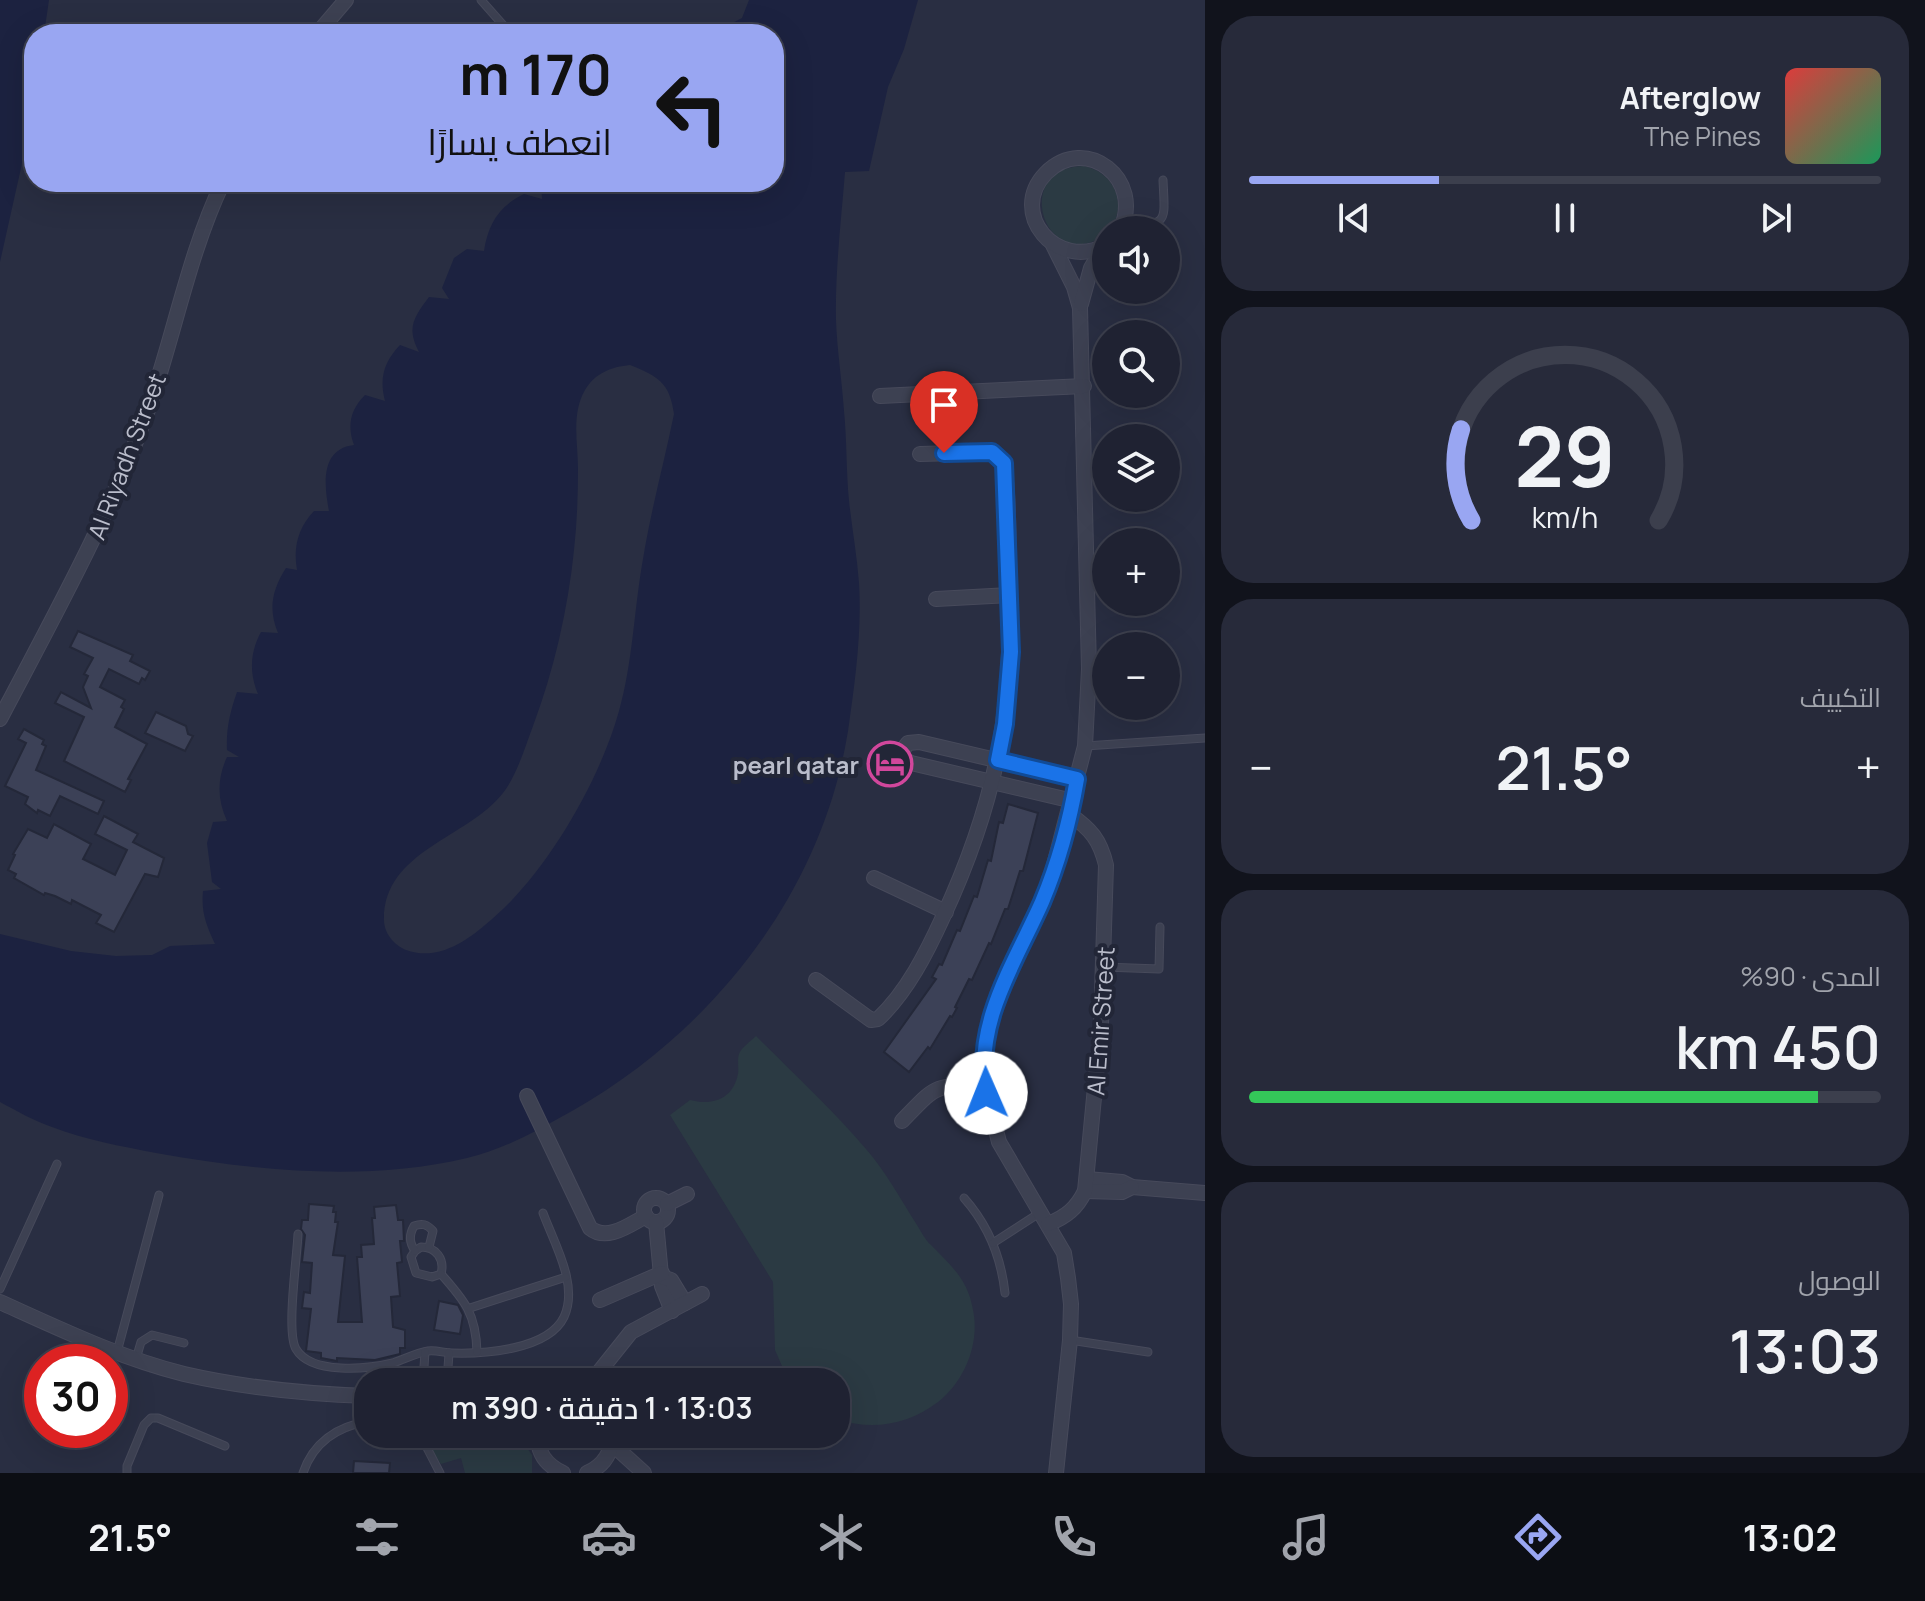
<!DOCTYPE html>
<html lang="ar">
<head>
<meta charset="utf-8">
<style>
	body { margin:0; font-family:Manrope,Cairo,sans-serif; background:#272a3a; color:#f1f3f6; direction:rtl; height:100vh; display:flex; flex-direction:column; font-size:30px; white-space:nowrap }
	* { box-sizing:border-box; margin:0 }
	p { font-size:26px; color:#a1a4ac }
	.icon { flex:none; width:44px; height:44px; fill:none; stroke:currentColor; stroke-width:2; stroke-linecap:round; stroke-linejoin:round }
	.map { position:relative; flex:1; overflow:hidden; direction:ltr }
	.side { display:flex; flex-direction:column; gap:16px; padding:16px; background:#11131c; width:720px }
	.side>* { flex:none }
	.guide { position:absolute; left:24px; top:24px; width:760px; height:168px; border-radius:32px; box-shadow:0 8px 32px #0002,0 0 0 2px #3c3f4d; direction:rtl; background:#99a6f2; color:#111; overflow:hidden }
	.tools { position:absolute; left:1092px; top:216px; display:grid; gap:16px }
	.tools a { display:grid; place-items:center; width:88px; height:88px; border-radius:50%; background:#1f2232; box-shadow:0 8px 32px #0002,0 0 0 2px #3c3f4d; font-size:40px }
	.speed { position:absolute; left:24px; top:1344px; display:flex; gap:16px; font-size:40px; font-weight:700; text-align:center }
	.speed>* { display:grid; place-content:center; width:104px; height:104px; border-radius:50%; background:#1f2232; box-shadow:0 8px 32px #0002,0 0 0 2px #3c3f4d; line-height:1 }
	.speed .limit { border:12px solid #d22; background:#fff; color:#111 }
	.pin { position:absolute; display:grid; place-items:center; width:68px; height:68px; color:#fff; margin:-82px -34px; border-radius:50% 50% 50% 0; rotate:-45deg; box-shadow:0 0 8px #0007 }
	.pin .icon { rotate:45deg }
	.me { position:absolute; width:88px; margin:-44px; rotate:359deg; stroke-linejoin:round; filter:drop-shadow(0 0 6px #0008) }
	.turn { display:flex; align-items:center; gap:28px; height:168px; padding:0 40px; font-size:36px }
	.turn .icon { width:104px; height:104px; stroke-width:2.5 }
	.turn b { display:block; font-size:56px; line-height:68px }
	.big { font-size:60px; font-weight:600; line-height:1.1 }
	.side .tile { flex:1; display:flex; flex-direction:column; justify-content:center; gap:12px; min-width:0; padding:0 28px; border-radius:32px; background:#272a3a }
	.side .dial { align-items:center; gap:0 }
	.dial svg { height:208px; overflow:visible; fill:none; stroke:#3c3f4d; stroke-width:7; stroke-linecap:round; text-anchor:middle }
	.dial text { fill:#f1f3f6; stroke:none }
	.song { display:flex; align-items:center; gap:24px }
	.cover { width:96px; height:96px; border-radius:12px; background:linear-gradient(135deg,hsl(0 70% 55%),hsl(150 70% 35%)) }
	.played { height:8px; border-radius:4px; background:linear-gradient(90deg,#99a6f2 30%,#3c3f4d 30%) }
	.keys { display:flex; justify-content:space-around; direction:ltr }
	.heat { display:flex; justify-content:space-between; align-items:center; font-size:44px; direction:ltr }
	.charge { height:12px; border-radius:6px; background:linear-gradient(90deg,#34c759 90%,#3c3f4d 0) }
	.trip { position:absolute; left:354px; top:1368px; width:496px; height:80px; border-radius:32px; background:#1f2232; box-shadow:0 8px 32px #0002,0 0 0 2px #3c3f4d; font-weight:600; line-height:80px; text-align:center; direction:rtl }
	.tabs { display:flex; height:128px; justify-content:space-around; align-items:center; background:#0c0e14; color:#a1a4ac }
	.tabs .icon { width:56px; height:56px }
	.tabs .current { color:#99a6f2 }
	.tabs b { font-size:36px; color:#f1f3f6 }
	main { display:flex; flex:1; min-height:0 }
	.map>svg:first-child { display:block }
	.green { fill:#2b3a43 }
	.water { fill:#1c2240; fill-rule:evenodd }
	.building { fill:#3c4157; stroke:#242839; stroke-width:2 }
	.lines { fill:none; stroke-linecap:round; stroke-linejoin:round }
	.lane-casing { stroke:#474a5b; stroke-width:9 }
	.street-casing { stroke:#474a5b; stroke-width:16 }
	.lane { stroke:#3d4152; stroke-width:7 }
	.street { stroke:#3d4152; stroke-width:14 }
	.route-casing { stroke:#114b97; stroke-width:20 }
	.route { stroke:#1a73e8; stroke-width:14 }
	.labels { text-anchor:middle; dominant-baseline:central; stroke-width:8; stroke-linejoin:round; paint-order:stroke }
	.street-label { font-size:24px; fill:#babdcb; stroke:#222637 }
	.poi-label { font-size:24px; font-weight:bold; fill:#babdcb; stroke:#222637; text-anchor:end }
</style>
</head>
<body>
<main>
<section class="side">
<div class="tile">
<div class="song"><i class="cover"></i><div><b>Afterglow</b><p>The Pines</p></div></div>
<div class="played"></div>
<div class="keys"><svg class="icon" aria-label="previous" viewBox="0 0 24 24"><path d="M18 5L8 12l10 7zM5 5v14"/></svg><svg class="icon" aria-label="pause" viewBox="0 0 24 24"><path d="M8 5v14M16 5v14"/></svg><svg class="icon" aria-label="next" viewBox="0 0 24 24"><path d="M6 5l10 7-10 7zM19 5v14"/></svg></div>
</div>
<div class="tile dial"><svg viewBox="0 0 100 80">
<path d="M14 69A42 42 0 1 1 86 69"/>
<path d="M14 69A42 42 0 0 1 10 34" stroke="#99a6f2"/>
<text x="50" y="56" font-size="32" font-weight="700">29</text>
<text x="50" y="72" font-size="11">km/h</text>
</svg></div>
<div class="tile"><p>التكييف</p>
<div class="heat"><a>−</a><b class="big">21.5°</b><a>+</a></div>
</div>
<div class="tile"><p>المدى · 90%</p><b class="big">450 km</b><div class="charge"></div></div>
<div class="tile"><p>الوصول</p><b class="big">13:03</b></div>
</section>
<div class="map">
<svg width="1205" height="1473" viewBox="0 0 1205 1473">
	<rect width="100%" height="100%" fill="#292e42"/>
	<!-- green -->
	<g class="green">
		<path d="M1084,166c31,7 44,38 26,64h-4v4c-61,44 -97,-67 -22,-68z"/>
		<path d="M756,1036c37,37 76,73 110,113 20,23 35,51 51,76 4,6 8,15 14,20 20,21 37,34 42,65 7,33 -8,71 -35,92 -30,23 -66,29 -102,17v-37h-47l-14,-32 -2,-68 -103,-167 20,-15c23,6 43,-1 48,-26 1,-6 -1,-14 1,-20 2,-6 12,-13 17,-18z"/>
		<path d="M435,1434h82l15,21v18h-67l-4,-15 -20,6 -13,-19z"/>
	</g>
	<!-- water -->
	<g class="water">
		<path d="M0,0h49l-5,34h-10v63l-13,71 -21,94z"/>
		<path d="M749,0h169l-14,49 -16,38 -19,84 -24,1c-4,50 -10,99 -9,148 1,30 6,61 8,91 3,30 2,60 5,90 3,27 8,55 10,82 3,49 -4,99 -11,148 -26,162 -135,300 -276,380 -34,19 -67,38 -105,47 -101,24 -210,13 -311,-5 -35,-7 -71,-13 -104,-26 -18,-6 -35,-16 -52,-25v-168l71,17 45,5 36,-1 18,-9 45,-2c-9,-19 -14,-32 -12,-53l18,-2 -9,-7 -5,-39 6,-21 14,-1c-10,-22 -10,-42 0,-64h12l-12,-7c-1,-21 3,-38 10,-58l21,2c-9,-21 -8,-42 3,-62l17,1c-10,-24 -6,-43 8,-65l11,2c-4,-23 1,-42 17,-59h15c-5,-26 -9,-62 25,-66 -7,-19 -4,-35 11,-50l20,6c-6,-23 -1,-39 15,-56l19,7c-13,-24 -5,-35 10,-55l20,2 -7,-11 12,-30 13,-9 17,2c4,-27 15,-45 40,-57l18,5 -1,-17h233v-148h-63l31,-16zM630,365c28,11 40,18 44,49 -10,49 -23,96 -31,145 -9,50 -10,103 -24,152 -20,72 -75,167 -134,214 -21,18 -49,36 -79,25 -12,-5 -22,-17 -22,-30 -1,-69 84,-82 119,-127 14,-18 22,-46 30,-67 21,-56 35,-117 41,-176 3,-27 4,-54 4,-81 0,-26 -7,-55 7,-79 10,-17 26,-23 45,-25z"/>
	</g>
	<!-- building -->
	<g class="building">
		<path d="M78,631l55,24 -3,6 20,10 -5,9 -3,-2 -3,6 -30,-15 -9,18 25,13 -4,7 3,2 -9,18 32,17 -19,35 3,1 -6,12 -61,-31 20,-44 -29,-14 6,-11 30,16 -8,-21 5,-11 -4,-2 9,-16 -23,-11z"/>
		<path d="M156,712l30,14 2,8 5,2 -8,15 -40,-18z"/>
		<path d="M24,729l20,11 -2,4 4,2 -10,24 68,31 -6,13 -38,-18 -10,20 -12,-6 -1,3 -12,-9 3,-7 -23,-11 21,-43 -8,-4z"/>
		<path d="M1008,804l30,9 -15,58h-3l-12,38h-3l-14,35 -2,-1 -17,37 -3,-1 -14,28 2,1 -5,9 -2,-1 -20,33 -2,-2 -19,25 -25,-20 52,-73 -4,-2 7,-13 3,1 15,-35 3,1 14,-35 3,1 11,-37 3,1 8,-39 4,1z"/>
		<path d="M104,816l34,18 -5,8 31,16 -6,19 -13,-3 -31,58 -18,-9 5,-8 -29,-15 -1,4 -16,-8 -10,-3 -1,2 -30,-17 2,-4 -8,-4 7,-15 -2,-1 15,-25 19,9 7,-14 37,20 -8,15 32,16 12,-25 -32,-16z"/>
		<path d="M309,1204l25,2 -1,6h3l-1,10h3l-5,33 12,1 -7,66h24l-5,-65h5l-1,-12 13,-1 -2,-26h3l-1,-11 22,-2 2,15h5l1,21h-4l2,21 -5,1 3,33 -9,1 2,30 12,3v18h-5v6l-25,6 -38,-2v3l-16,-3v-5l-15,-2 5,-42 -9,-1 2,-16 6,1 2,-30 -10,-1 3,-27 -4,-6 1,-9h6z"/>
		<path d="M439,1301l19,4 5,10 -3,19 -26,-4z"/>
		<path d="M354,1461l36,2 -1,10h-36z"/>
	</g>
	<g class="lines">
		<!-- lane casing -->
		<g class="lane-casing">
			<g id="lane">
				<path d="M481,0l30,34"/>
				<path d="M1123,224c46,1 42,0 40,-44"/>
				<path d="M1085,746l120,-8"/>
				<path d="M1104,967l55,2 1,-42"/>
				<path d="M964,1198c24,27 37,58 41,95"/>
				<path d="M298,1234c-1,24 -12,98 -2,115 15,26 72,20 97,14 12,-4 23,-10 35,-12 9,-1 16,2 24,2 32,1 96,-3 112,-36 15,-32 -10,-74 -21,-104"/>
				<path d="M993,1243l48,-31"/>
				<path d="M421,1247c15,0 24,12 20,27l-9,3 -16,-4 -5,-16 4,-6z"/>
				<path d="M415,1251c-6,-9 -6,-16 -1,-25 8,-3 13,-2 19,5l-4,16"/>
				<path d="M441,1274c24,27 35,40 36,78"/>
				<path d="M0,1289l57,-125"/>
				<path d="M470,1308l96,-31"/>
				<path d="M1070,1340l78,12"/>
				<path d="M117,1352l42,-157"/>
				<path d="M136,1359l5,-17 11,-7 32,8"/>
				<path d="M423,1382l2,-30"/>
				<path d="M447,1382l2,-29"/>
				<path d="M412,1434l14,12 14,27"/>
				<path d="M127,1473v-7l17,-41 7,-7h7l67,28"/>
				<path d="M303,1473c10,-30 34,-47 65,-51"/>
			</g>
		</g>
		<!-- street casing -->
		<g class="street-casing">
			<g id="street">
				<path d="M317,34l29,-34"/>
				<path d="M1053,245l21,42 6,21 9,361 -4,77 -32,123 -11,31 -50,111 -7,34v42l14,55 65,111 4,25 3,26 -1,36 -14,133"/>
				<path d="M1106,245c-49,27 -99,-32 -60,-72 40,-40 99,7 74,57"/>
				<path d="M1081,304l10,-36 13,-22"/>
				<path d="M880,396l204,-10"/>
				<path d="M936,599l74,-4"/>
				<path d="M0,719c54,-103 110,-203 149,-312 26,-75 40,-154 74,-225"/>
				<path d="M1073,801l-162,-38 -8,-4 -1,-8 6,-8 11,-1 158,37"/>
				<path d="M874,878l72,34"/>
				<path d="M816,980l55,40 7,-1c29,-27 49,-67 65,-102 59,-127 71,-219 66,-356 -1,-33 0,-66 -5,-98l-12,-11 -72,2"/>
				<path d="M527,1096l63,132c17,14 39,-3 56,-12"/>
				<path d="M902,1121c36,-37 31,-36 83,-34"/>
				<path d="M1087,1179l35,3 10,5 73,6"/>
				<path d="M1085,1191l37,1 10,-5"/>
				<circle cx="656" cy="1210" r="12"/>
				<path d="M667,1204l20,-10"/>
				<path d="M656,1222l6,64 10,25"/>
				<path d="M1048,1224c18,-7 29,-16 37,-33l16,-166 5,-160c-6,-25 -15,-36 -37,-51"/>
				<path d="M662,1277l9,3 14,23"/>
				<path d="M600,1300l62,-27"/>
				<path d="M0,1302c60,27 120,56 184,72 61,14 122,20 184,22"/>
				<path d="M591,1382l40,-50 71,-38"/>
				<path d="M538,1434c-1,19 8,31 25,39"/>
				<path d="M612,1444l32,29"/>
				<path d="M587,1473c17,-7 25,-21 26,-39"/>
			</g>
		</g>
		<!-- lane -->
		<use href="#lane" class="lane"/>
		<!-- street -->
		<use href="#street" class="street"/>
	</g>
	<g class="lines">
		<!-- route casing -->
		<g class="route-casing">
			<path id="route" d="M944,453l48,-1 12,11 7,189 -6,72 -7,36 79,19c-7,41 -19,85 -35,123 -27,61 -68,120 -56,191"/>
		</g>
		<!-- route -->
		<use href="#route" class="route"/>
	</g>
	<!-- icons -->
	<defs>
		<g id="hotel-ring" transform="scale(2.3)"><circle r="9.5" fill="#222637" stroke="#d1479c" stroke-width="1.5"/><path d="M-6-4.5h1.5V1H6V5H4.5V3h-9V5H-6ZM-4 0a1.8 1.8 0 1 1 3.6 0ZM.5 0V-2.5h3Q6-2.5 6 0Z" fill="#d1479c"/></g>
	</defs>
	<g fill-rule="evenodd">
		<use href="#hotel-ring" x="890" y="764"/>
	</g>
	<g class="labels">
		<!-- street labels -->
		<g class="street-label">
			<text transform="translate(126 456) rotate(-69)">Al Riyadh Street</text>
			<text transform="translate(1100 1021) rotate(-86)">Al Emir Street</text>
		</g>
		<!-- poi labels -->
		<g class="poi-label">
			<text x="859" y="764">pearl qatar</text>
		</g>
	</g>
</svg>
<div class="tools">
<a><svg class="icon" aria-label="sound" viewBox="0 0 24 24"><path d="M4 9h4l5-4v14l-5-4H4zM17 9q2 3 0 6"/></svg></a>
<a><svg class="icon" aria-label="search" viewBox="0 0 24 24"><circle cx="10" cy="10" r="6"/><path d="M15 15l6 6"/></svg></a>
<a><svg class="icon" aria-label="layers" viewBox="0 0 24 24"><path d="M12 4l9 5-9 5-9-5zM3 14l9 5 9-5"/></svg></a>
<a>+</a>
<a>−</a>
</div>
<div class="speed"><div class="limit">30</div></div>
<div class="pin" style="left:944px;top:453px;background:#d93025"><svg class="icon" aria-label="arrive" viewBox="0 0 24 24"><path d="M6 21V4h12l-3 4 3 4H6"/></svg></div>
<svg class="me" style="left:986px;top:1093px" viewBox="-20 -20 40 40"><circle r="19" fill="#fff"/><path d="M0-13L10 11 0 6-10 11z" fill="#1a73e8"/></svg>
<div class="trip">13:03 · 1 دقيقة · 390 m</div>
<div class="guide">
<div class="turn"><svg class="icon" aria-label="left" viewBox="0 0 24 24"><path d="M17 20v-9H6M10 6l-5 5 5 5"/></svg><div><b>170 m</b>انعطف يسارًا</div></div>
</div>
</div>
</main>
<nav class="tabs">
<b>13:02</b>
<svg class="icon current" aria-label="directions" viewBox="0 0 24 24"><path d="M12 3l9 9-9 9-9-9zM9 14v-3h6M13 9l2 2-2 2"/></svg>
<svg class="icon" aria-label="music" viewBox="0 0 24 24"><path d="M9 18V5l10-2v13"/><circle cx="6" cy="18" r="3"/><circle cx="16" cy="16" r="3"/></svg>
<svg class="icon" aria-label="phone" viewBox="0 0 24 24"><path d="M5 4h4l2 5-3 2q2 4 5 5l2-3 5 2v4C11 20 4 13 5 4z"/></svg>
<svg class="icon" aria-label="climate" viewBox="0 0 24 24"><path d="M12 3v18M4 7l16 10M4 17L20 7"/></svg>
<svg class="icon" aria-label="car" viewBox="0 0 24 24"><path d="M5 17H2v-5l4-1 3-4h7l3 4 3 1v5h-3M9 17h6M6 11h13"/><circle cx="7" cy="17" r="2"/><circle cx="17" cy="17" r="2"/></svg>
<svg class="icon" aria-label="filters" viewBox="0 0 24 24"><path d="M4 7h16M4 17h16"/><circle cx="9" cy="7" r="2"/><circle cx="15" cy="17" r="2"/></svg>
<b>21.5°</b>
</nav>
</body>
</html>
